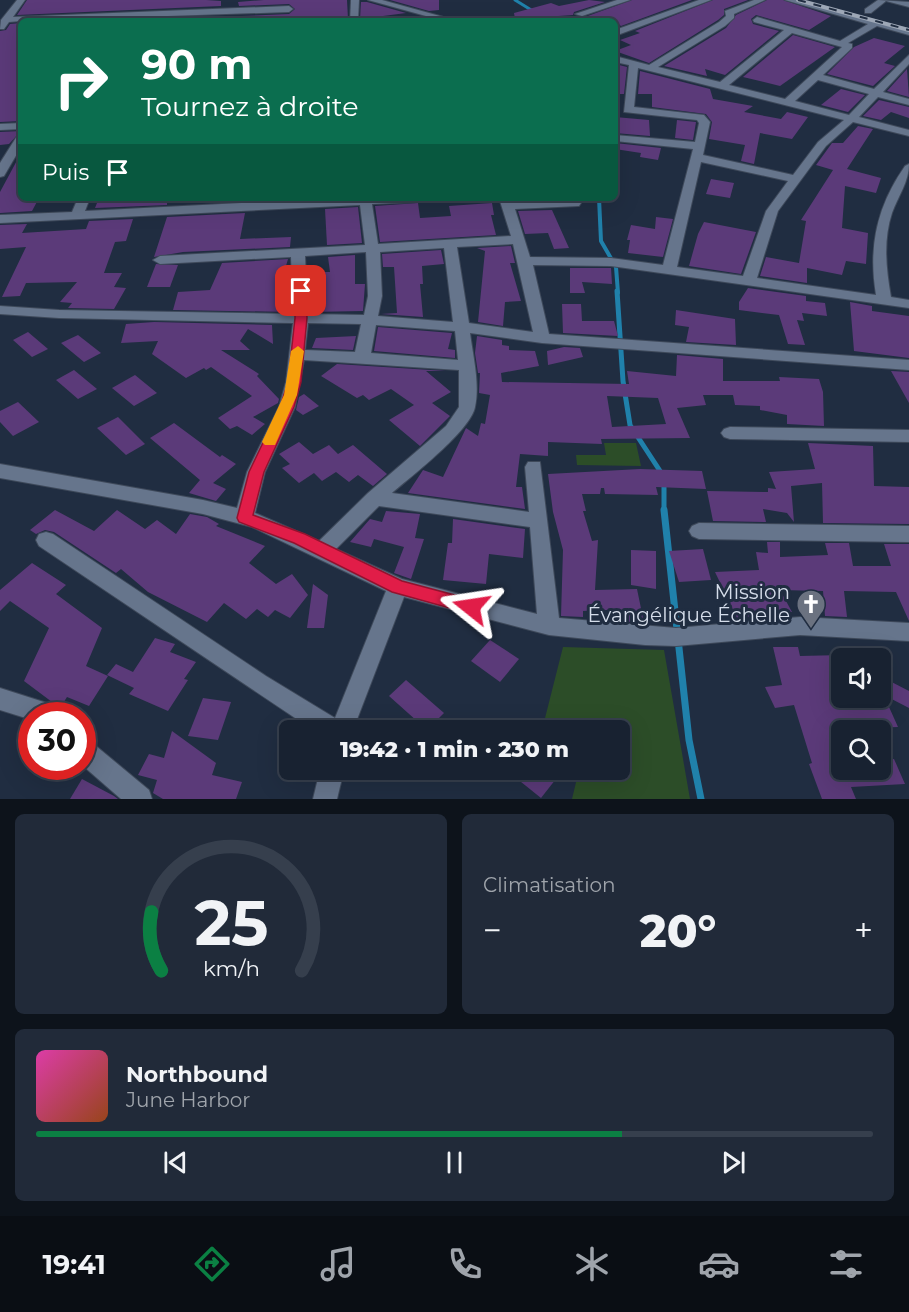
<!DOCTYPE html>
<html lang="fr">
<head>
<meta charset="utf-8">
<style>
	body { margin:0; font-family:Montserrat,sans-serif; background:#212a39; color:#f1f3f6; height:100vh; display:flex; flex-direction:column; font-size:22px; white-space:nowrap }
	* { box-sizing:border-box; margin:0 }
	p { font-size:20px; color:#9fa4ab }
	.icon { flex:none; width:33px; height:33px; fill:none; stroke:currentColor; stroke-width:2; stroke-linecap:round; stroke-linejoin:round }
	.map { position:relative; height:799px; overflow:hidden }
	.details { display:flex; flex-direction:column; gap:15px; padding:15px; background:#0d131b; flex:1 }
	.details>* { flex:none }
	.top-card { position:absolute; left:18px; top:18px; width:600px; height:183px; border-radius:9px; box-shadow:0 6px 24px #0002,0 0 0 2px #363f4d; background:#0b6e4f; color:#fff; overflow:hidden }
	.fabs { position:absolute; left:831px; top:648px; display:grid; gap:12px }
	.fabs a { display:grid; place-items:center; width:60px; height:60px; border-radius:9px; background:#182231; box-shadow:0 6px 24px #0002,0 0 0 2px #363f4d; font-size:30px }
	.speed { position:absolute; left:18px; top:702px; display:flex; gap:12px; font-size:30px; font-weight:700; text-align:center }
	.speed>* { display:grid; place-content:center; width:78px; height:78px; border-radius:50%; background:#182231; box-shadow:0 6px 24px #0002,0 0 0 2px #363f4d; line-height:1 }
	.speed .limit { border:9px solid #d22; background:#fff; color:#111 }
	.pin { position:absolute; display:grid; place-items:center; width:51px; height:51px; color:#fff; margin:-26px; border-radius:12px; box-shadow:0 3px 9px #0006 }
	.me { position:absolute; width:66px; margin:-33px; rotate:285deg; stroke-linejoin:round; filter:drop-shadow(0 0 4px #0008) }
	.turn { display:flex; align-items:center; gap:21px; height:126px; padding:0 24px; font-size:27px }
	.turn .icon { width:78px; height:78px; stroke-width:2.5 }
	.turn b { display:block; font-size:42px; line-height:51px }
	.then { display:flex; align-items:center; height:57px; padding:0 24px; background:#0003; gap:12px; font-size:22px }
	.big { font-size:45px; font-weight:800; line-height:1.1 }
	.details .card { flex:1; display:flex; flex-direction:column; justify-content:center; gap:9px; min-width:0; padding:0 21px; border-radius:9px; background:#212a39 }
	.details .dial { align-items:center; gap:0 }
	.dial svg { height:156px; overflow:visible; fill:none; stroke:#363f4d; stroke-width:7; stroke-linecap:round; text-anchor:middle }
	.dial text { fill:#f1f3f6; stroke:none }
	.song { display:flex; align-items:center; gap:18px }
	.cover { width:72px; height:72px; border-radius:9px; background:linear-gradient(135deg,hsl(320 70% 55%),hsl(20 70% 35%)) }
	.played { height:6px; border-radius:3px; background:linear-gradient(90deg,#0b8043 70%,#363f4d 70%) }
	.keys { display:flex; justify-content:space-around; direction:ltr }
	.heat { display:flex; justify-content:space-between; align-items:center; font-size:33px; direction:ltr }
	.details .tiles { flex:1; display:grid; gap:15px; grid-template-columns:1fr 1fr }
	.card:last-child { grid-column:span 2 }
	.trip { position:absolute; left:279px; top:720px; width:351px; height:60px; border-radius:9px; background:#182231; box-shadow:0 6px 24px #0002,0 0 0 2px #363f4d; font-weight:800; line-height:60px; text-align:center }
	.tabs { display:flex; height:96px; justify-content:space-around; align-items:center; background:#0a0e14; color:#9fa4ab }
	.tabs .icon { width:42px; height:42px }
	.tabs .selected { color:#0b8043 }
	.tabs b { font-size:27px; color:#f1f3f6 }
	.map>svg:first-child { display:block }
	.green { fill:#2c4d28 }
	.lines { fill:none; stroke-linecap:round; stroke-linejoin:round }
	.stream-far3 { stroke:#2081ab; stroke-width:3 }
	.stream-far2 { stroke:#2081ab; stroke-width:4 }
	.stream-far1 { stroke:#2081ab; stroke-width:5 }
	.stream { stroke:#2081ab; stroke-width:7 }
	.building { fill:#5b3a79; fill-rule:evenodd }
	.minor-casing { stroke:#3e495a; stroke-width:2 }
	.minor { fill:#66758c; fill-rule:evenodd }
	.rail-casing { stroke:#9da7b6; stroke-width:4 }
	.rail { stroke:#202d41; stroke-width:2; stroke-dasharray:8; stroke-linecap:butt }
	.route { fill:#e11d48; stroke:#92132f; stroke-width:1.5 }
	.slow { fill:#f59e0b }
	.labels { text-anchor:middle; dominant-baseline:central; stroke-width:6; stroke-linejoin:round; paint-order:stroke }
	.near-poi-label { font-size:20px; fill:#d5ddea; stroke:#202d41; text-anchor:end }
</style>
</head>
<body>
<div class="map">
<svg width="909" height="799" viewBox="0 0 909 799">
	<rect width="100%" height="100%" fill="#202d41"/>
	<!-- green -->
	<g class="green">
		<path d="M604,443h32l5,23 -64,-1 -1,-10h30z"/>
		<path d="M563,647l101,3 26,149h-118l7,-29h41v-40h-78z"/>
	</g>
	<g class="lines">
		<!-- stream-far3 -->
		<path class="stream-far3" d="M515,0l34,21"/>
		<!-- stream-far2 -->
		<path class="stream-far2" d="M599,198l2,43 15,26 2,26"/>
		<!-- stream-far1 -->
		<g class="stream-far1">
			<path d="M617,291l6,90 7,44 32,49"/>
			<path d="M664,482v30"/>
		</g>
		<!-- stream -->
		<path class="stream" d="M664,510l25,230 12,59"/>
	</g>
	<!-- building -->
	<g class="building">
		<path d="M27,0h179l15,1v5l-204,9z"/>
		<path d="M264,0h83l1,19 -106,2 -1,-5 48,-2 6,-5 -6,-5 -50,2 -1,-4z"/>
		<path d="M390,0h49v10l-10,1z"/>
		<path d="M589,0l16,2 -31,10 -1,3 -58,4 -1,-6 37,-10 8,3z"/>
		<path d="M632,0h60l-71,26 -6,-5 -30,-4z"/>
		<path d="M713,0h35l-24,9v6l-6,5 -69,43 -34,-12 16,-6 -11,-5 20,-7 -5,-2z"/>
		<path d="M767,0h16l48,16 -22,14 -53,-15 -5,4 2,5 26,7 -54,44 -20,-6 2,7 -43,-10 62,-38 10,-13z"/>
		<path d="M361,2h6l39,11 -46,6z"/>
		<path d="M21,23v98l-21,1v-91l6,-1 4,-6z"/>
		<path d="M793,35l42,12 -55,39 -37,-9z"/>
		<path d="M874,38l31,8 -21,17 11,3 -22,20 -46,-12 27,-27z"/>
		<path d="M615,64l12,3 -3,27h-9z"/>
		<path d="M907,69l2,28 -22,-6z"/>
		<path d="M640,71l70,18 3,10 40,7 -9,6 37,7 6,-7 21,5 -16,22 -32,-6 -6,31 -13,-3 4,-16 -36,-6 3,-17 -6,-8 -54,-7v-13h-14z"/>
		<path d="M841,89l24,6 -17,17 -27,-7z"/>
		<path d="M879,100l30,7v11l-18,-6 -10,8 -18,-4z"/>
		<path d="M615,117l34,3 1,16 -35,-3z"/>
		<path d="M677,120l19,2 -3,18 -18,-2z"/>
		<path d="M858,126l15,3 -26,40 34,9 -5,15 -31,-7 -3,42 26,5 -2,31 -20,-3 -4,14 -35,-7v15l-47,-7 6,-19 33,6 7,-42 -5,-1 32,-50 -17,-5 16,-22h11z"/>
		<path d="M21,131l-12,13 -9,1v-13z"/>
		<path d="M615,143l46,5 -3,12 -18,-3 1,-4 -26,-4z"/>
		<path d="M21,153v45h18l-7,13 -32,2v-21z"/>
		<path d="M711,179l23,4 -4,15 -24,-4z"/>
		<path d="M99,198h68v7l-72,3z"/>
		<path d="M418,203l2,15 31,-2 -2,-10 43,-3 2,12h-3l5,20 -116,7 -5,-36z"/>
		<path d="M358,207l4,36 -35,2 -2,-36z"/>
		<path d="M552,210l17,38 -15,1 -6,-16 -23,1 -7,-23z"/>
		<path d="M245,213l-5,26 51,-2 -1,10 -107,5 -29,5 13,-40z"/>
		<path d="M656,217l17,2 -10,38 -35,-4 2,-13h-3l4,-15 24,4z"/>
		<path d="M133,219l-7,22 -11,1 -11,31h18l-8,14 12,1 -12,21 -46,-1 4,-5 -12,-1 17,-20 -51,1 -6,13 -18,1 24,-50 -26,2v-24l27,-1 -5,9 64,-4 3,-8z"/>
		<path d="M704,222l52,10 -15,42 -52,-8 9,-32z"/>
		<path d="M511,246l4,17h-5l11,38 -16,1 -2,24 -25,-4 7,-71 -8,-3z"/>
		<path d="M441,250l3,14 -22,2 1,18h-3l3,33 -42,-3 16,-1 -3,-46h-11l-1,-13z"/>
		<path d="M355,255v29h10l-2,27 -53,1 -2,-40h22l-2,-15z"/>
		<path d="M288,259l-4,14h5l2,39 -118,-2 5,-18 32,-2 12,-27z"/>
		<path d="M156,264l22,1 -8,22h-23z"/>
		<path d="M570,268h41l1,16 -30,-2 3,11h-15z"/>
		<path d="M748,288l58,8v5l19,2 2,13 -25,-3 2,8 -7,-1 8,25 -17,-1 -9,-29 -40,-5v-8z"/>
		<path d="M850,302l22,4v5l37,5v42l-55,-7z"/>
		<path d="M562,304h19l1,17h32l4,15 -55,-3z"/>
		<path d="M676,310l59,9 1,26 -50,-3 3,-15 -14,-2z"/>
		<path d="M154,322l118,3 1,19 -25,-15 -8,12 10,9h-29l38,24 -2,2 22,23 -1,4 -25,14 12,7 -13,11 -15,-9 -7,3 -12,-11 34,-22 -41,-29 -5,3 -2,-2 -18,10 -34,-24 6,-13 -37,2 5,-19z"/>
		<path d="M378,327l74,6 -4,16 7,1v8l-81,-7z"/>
		<path d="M28,332l20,17 -16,8 -19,-17z"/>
		<path d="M78,335l23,18 -17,9 -23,-19z"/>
		<path d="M356,336l-3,14 -41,-2 4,-10z"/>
		<path d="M477,336l25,4v5l7,1v4l26,1 4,15 -38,7 1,9 127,2 -2,-13 49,5 1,-21 46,4v22h57l-1,-4 40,2 4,13 1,34 -37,-2v-9l-27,-5v-4l-25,-1 -2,-10h-30l3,10 -29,3 13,30 -89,1 1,5 -54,-2v14l-28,-2 -4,33h6l3,22 -117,-16 15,-23 20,7 23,-49 12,8 3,-13 4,1 5,-29 -11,-2 1,-20h-2l-3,-20zM607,396l51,2 8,26 -54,3z"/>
		<path d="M564,347l16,1 3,9 -35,8 -1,-14z"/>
		<path d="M337,364l109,7h-20l25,21 -19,11 18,13 -30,30 -31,-26 25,-15 -23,-16 -22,11 -6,-5 -6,3 -36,-22z"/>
		<path d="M74,370l23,19 -19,10 -22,-19z"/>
		<path d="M891,371l18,1v31z"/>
		<path d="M135,375l22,18 -23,13 -22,-18z"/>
		<path d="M304,394l15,12 -16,9 -7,-5 3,-13z"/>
		<path d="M18,402l21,20 -26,14 -13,-14v-11z"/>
		<path d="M118,417l27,27 -19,11 -29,-27z"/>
		<path d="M174,423l46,34 2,-2 14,9 -23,19 13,6 -10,12 -27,-8 11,-13 -50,-42z"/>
		<path d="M299,442l14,12 16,-9 9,9 15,-9 34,29 -14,12 -15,-11 -9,7 -13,-10 -14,9 -8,-8 -15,10 -17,-15 8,-4 -11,-10z"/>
		<path d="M808,443l65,3 1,40 35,1v37l-86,-1 -1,-40 -31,3 3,36 -7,-9 -24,-4 3,13 -53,-1 -6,-30 61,1v-4l8,1 -7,-17 46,-3z"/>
		<path d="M640,469l62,2 4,18 -50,-2 2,8 -53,-1 -1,-6h-3l-1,6h-18l4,17h-3l9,30 6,-1 -3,50 42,-1 7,34 -35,-3 -2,-10 -24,1v6l-22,-1 2,-66 -10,-38 -5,-38z"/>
		<path d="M55,510l39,21 23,-21 28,19 12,-9 19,14 14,-20 17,3 12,7 -3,2 49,20 -16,17 27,21 16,-10 16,21 -18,23 -15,-8 -7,7 -11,-8 -11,10 -22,-16 -17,19 -59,-30 -27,-23 -5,4 -62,-41 -9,-2 -9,4 -6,-4z"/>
		<path d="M386,511l34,3 -5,24 9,1 -13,40 -17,-6 10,-26 -30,-8 -3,8 -21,-5 20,-23 12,3z"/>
		<path d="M453,519l72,10 -2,29 -34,-4 -3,30 -43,-4 5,-37h4z"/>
		<path d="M767,542h13v15l48,-2 -3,-12h24l4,23h38l-7,-22h25v77l-13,-29 -52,-1 3,26 -22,-1 -2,-25 -43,-1 12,22 -55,6 -22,-46 44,-2 -3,-18 12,1z"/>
		<path d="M703,549l8,31 -32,2 -10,-31z"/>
		<path d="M631,550l25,1v38l-25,-4z"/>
		<path d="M32,563l34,22 -10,9 46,34 -16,38 22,10 -19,30 -22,-9 -7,11 -36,-27 25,-53 -39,-27 -10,10v-21z"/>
		<path d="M313,584l15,11 -4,33h-17z"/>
		<path d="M155,638l20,6 -5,8 26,10 -12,17 4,1 -20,31 -39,-17 5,-6 -27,-13 9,-11 17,8z"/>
		<path d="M490,640l29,19 -19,23 -29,-21z"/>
		<path d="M773,647h25l2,9 42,-1v43h43l13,29 -56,2v41h38v-10l14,-1 11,25 -54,3 5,12h-34l-13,-35 3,-1 -18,-58 -19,3 -10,-21 17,-2z"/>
		<path d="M880,676l29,15v17l-29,-15z"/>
		<path d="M406,680l38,33 -17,17 -38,-34z"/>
		<path d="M203,698l28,4 -13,38 -30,-4z"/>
		<path d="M172,731l44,32 -4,12 30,7 -6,17h-73l-10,-6 4,-13 -19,-5 11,-21 15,4z"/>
		<path d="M506,770h57l-22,28z"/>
		<path d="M82,779l32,17 4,3h-48z"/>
	</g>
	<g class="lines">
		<!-- minor casing -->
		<g class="minor-casing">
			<g id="minor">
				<path d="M17,0h8l-12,17 276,-11 4,3 -4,3 -268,9 -12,1 -5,7h-4l1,-9z"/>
				<path d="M351,0h8l-1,21h-8z"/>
				<path d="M368,0h14l76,21h-14z"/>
				<path d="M617,0h13l-48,16 -7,-2z"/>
				<path d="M699,0h12l-96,36v-6z"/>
				<path d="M754,0h11l-31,14v4l-9,8 -67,41 62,15 64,-52 -30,-8 -1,-2 4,-3 83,24 28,-17 -83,-24h13l111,29v6l-32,-9 -29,17 4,1v4l-29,27 51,14 35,-34v9l-26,28 26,7v6l-31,-8 -19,20 50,13v6l-56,-14 -27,24 -48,65 -21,67 119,17c-8,-49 1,-89 29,-129l4,-2c0,18 -11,32 -17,49 -9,27 -6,56 -1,84l18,3v8l-298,-42 -78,-1 16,69 360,26v10l-367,-27 -72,-10c3,23 10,51 5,74 -4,23 -63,69 -83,86l137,19 -4,-45 3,-5h12l19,156 117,10 124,-11 109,6v18l-109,-6 -124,11 -31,-1 -96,-10 -145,-38 -51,133h-40l-274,-184 -3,-6 3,-6 7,-2 7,2 213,142 69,42 51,-127 -134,-64 -49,-13 -203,-36v-14l203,36 34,8 10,-36 32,-65 7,-25 7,-59 -234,-5 -59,-4v-8l59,4 234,4 -2,-57 -131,7 -7,-4 7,-4 205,-11 -5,-40 -360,18v-8l72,-3 6,-14h12l-5,13 257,-13h80l-6,4 -44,2 6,40 133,-8 -12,-38h12l1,4 63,-3 6,4 -2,3 -64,3 15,48 81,1 52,7 30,-116 -78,-8v-6l80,7 4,-19 -2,-3 -73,-8 5,-47 -14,-3v-6l34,9 70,-43 7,-6 -1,-5zM792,33l50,14 -57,52 -56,-14zM638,68l206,52 -26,22 -25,33 -90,-20 7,-33 -6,-7 -70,-8zM818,80l51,14 -20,21 -54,-14zM701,162l87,19 -22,30 -23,65 -66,-9zM513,244l20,88 -64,-9 -12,-76zM444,248l9,74 -75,-6 4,-20 -2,-44zM366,252l2,44 -4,19 -56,-1 -3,-58zM308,323l53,1 -6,28 -50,-2zM376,325l79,6 3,29 -87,-7zM304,360l155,10v37l-13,19 -78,67 -49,48 -64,-28 10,-41 30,-65zM379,506l151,21 7,87 -135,-35 -66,-30z"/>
				<path d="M878,0l31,2v5l-23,-6 -15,12h-6v-4z"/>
				<path d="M21,123v6l-21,1v-6z"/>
				<path d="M21,135v12l-17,29 -4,1v-14l17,-27z"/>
				<path d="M730,427l179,3v12l-179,-3 -6,-2 -3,-4 3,-4z"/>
				<path d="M699,523l210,3v16l-210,-3 -7,-3 -3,-5 3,-5z"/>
				<path d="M0,688l47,15 8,13h-23v4l-32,-10z"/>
				<path d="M82,738l8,3 59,49 3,9h-31l-39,-34z"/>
				<path d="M320,770h24l-7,29h-24z"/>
			</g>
		</g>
		<!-- minor -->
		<use href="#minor" class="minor"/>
		<!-- rail casing -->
		<g class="rail-casing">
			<path id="rail" d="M798,0l111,30"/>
		</g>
		<!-- rail -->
		<use href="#rail" class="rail"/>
	</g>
	<!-- route -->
	<path class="route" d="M301,287l5,4 1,27 -6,64 -7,25 -30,65 -11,43 52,19 97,47 75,20 3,6 -3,5 -6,2 -79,-22 -98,-49 -55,-21 -2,-4 12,-46 31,-65 8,-25 7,-64v-27z"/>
	<!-- slow -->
	<path class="slow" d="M298,346l6,5 -7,44 -22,50h-10l-3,-3 22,-47 7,-44z"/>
	<!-- icons -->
	<defs>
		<g id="church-pin" transform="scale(1.5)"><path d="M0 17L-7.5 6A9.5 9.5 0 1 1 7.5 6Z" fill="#6b7280" stroke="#202d41"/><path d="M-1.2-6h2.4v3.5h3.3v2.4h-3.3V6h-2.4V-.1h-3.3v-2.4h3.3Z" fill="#fff"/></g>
	</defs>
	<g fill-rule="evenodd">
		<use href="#church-pin" x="811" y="604"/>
	</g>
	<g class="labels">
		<!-- near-poi labels -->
		<g class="near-poi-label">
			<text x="790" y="592">Mission<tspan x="790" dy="23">Évangélique Échelle</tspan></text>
		</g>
	</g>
</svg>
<div class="fabs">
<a><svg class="icon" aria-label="sound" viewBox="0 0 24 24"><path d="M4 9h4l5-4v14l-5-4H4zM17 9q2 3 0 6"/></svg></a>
<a><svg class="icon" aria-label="search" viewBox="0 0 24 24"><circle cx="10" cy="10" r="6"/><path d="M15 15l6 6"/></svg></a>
</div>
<div class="speed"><div class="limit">30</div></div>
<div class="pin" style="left:301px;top:291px;background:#d93025"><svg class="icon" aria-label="arrive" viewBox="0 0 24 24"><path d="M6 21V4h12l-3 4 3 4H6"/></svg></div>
<svg class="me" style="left:471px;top:607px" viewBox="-20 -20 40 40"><path d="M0-17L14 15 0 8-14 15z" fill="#e11d48" stroke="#fff" stroke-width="4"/></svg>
<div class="trip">19:42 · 1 min · 230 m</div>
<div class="top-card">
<div class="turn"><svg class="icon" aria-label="right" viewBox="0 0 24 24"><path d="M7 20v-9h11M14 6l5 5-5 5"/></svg><div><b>90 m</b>Tournez à droite</div></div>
<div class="then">Puis<svg class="icon" aria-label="arrive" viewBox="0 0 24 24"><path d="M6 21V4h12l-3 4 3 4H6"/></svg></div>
</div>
</div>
<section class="details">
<div class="tiles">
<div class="card dial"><svg viewBox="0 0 100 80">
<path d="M14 69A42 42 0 1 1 86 69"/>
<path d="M14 69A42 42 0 0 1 9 39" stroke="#0b8043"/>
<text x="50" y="56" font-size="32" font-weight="700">25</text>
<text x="50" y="72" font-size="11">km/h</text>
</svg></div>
<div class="card"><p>Climatisation</p>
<div class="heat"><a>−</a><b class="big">20°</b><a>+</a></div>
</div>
<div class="card">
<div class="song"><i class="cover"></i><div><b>Northbound</b><p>June Harbor</p></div></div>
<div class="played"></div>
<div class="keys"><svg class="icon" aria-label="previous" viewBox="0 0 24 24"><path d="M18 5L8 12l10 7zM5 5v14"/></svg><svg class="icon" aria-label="pause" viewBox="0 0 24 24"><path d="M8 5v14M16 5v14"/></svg><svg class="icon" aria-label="next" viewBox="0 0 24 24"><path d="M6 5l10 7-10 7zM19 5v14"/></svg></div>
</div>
</div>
</section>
<nav class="tabs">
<b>19:41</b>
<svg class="icon selected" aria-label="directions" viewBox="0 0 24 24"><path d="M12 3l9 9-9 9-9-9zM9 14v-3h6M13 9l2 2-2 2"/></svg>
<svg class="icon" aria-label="music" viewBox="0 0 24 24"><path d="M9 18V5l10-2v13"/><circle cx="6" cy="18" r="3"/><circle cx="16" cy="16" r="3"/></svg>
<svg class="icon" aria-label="phone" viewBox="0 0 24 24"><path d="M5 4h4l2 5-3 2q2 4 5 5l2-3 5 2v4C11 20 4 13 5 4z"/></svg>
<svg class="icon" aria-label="climate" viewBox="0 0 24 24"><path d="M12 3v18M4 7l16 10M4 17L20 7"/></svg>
<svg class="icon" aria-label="car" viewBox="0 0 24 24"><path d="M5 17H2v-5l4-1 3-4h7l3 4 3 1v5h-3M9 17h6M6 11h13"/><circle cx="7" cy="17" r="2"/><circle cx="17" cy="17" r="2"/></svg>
<svg class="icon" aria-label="filters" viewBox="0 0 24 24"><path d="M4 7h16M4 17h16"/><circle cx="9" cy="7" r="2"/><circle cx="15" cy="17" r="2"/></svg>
</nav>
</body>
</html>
